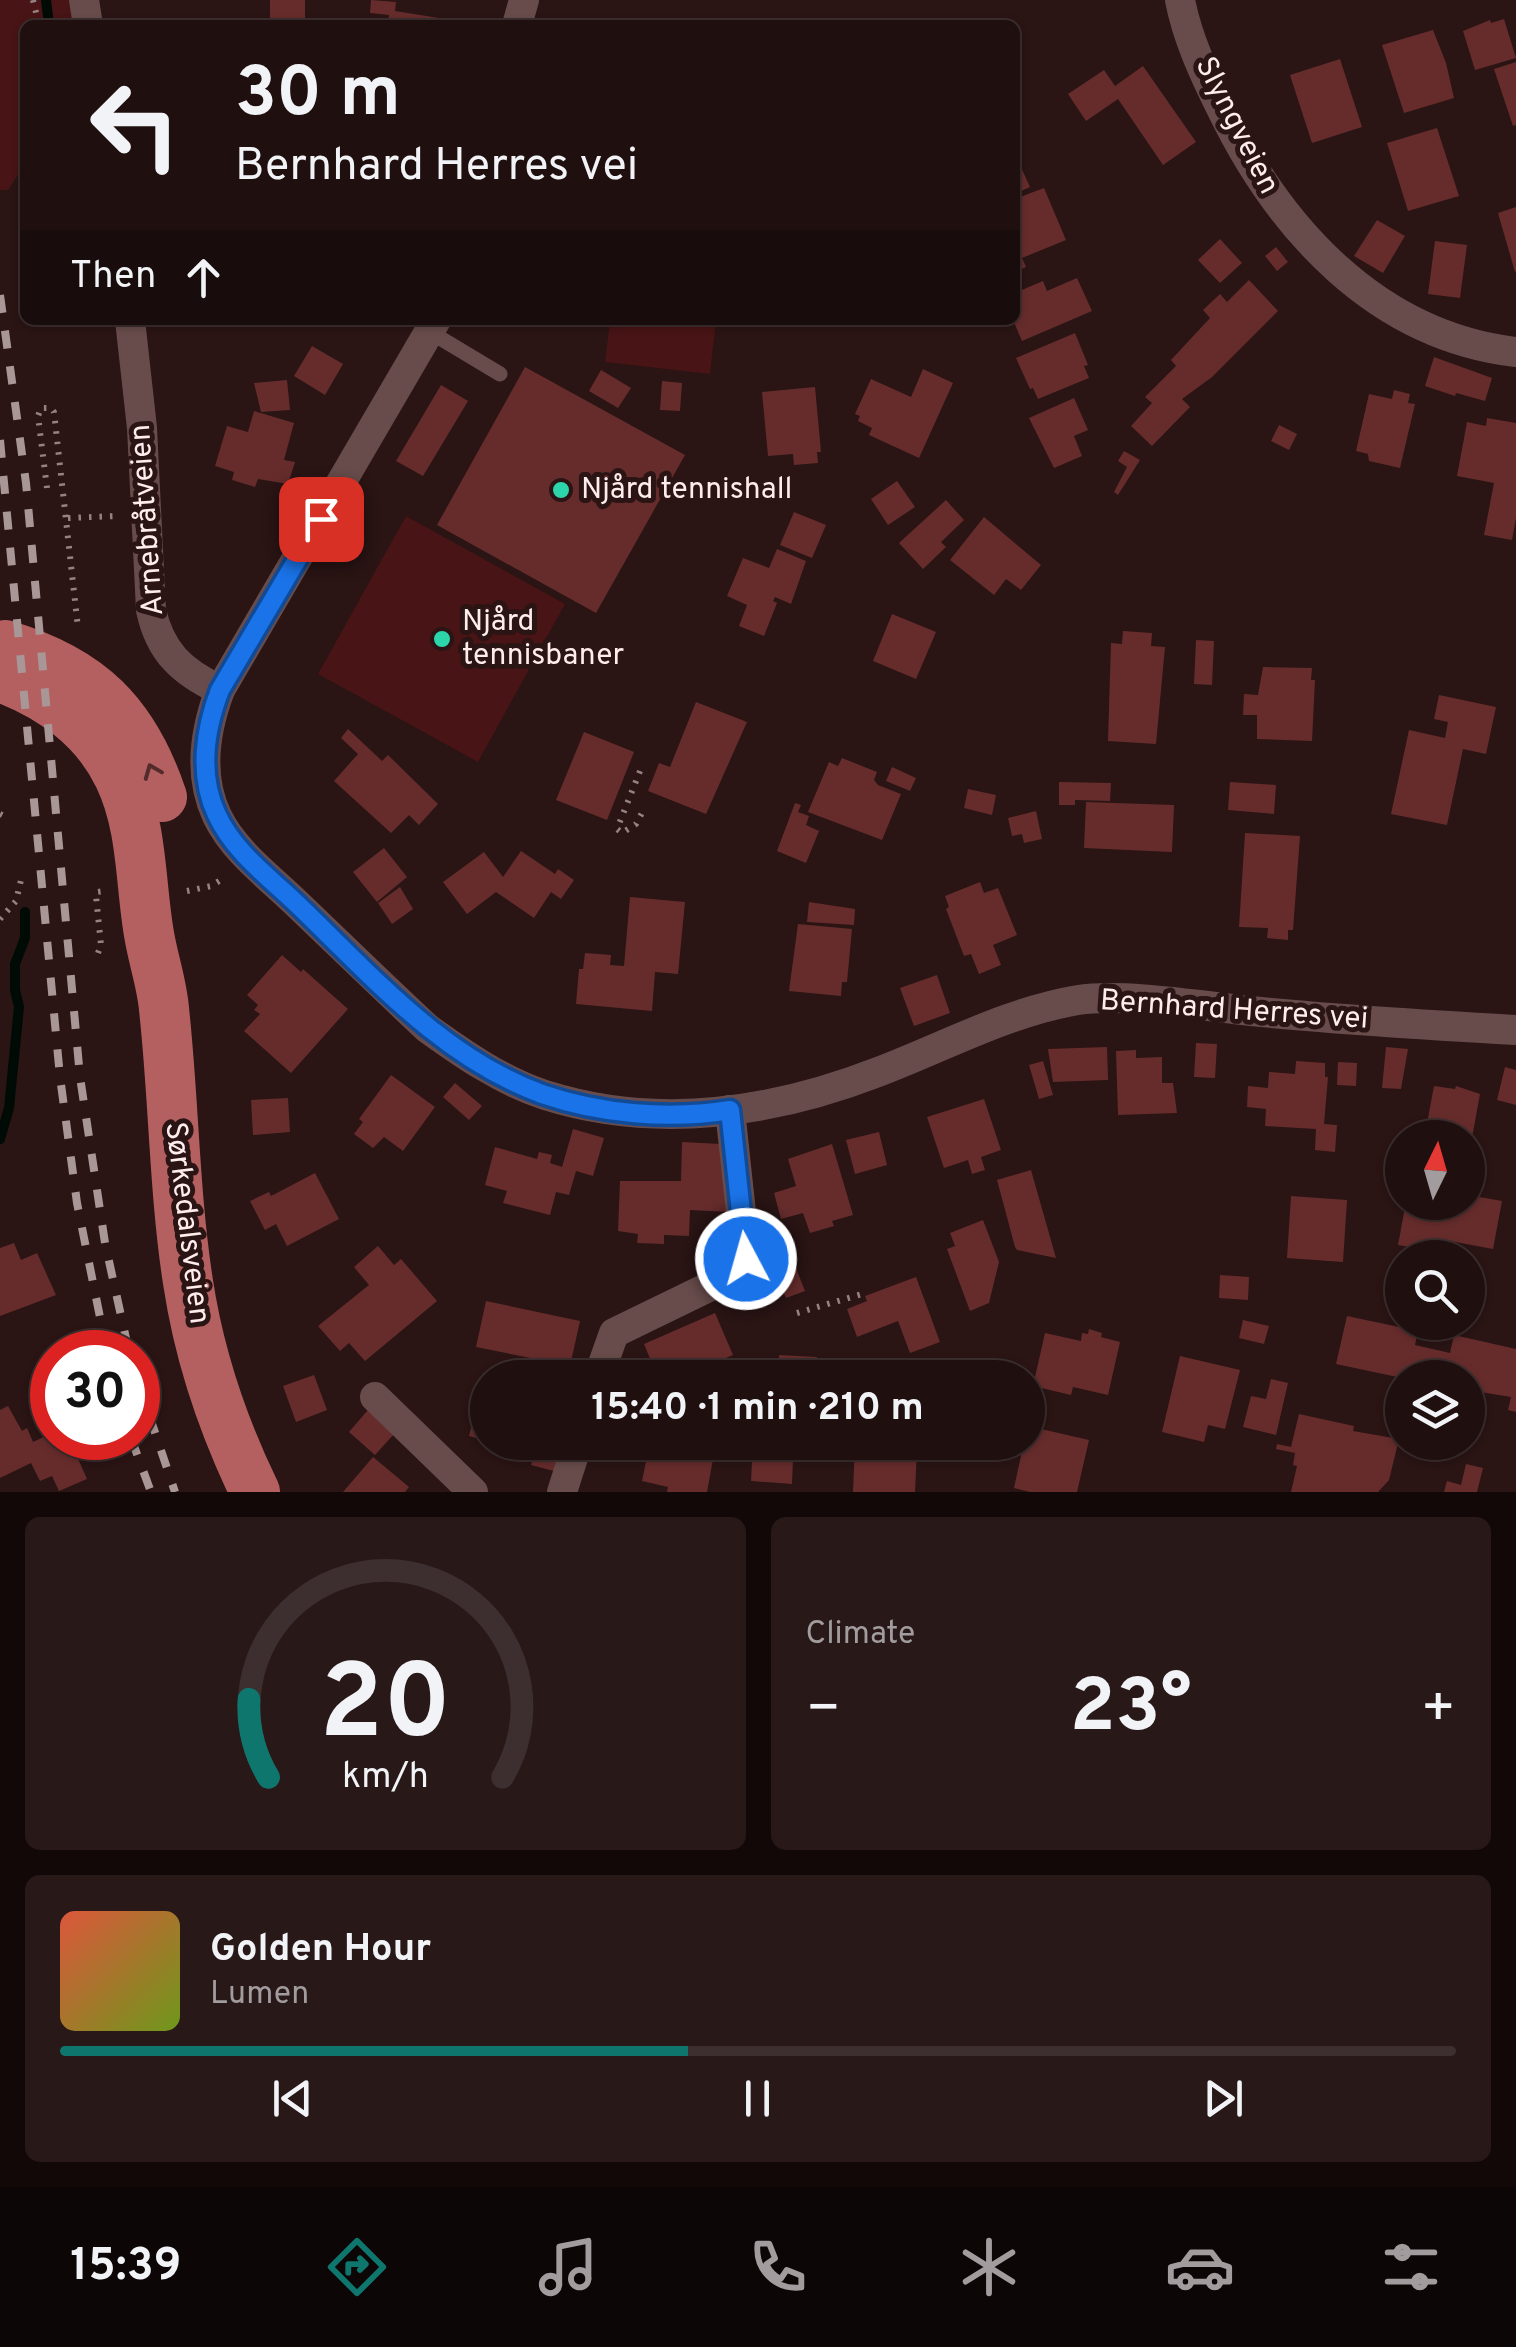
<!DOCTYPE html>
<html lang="en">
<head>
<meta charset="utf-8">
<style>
	body { margin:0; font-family:Overpass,sans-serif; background:#281818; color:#f1f3f6; height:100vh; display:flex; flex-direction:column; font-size:38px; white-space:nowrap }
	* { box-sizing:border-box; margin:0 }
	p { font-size:32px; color:#a29c9e }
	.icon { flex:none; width:55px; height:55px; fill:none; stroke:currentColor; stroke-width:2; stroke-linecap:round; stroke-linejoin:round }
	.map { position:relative; height:1492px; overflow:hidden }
	.panel { display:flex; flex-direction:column; gap:25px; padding:25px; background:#120808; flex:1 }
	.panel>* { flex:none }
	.top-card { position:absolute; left:20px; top:20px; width:1000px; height:305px; border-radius:15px; box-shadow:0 2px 8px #0004,0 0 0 2px #3d2f2f; background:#200f0f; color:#f1f3f6; overflow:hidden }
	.needle { width:65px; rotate:5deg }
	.tools { position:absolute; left:1385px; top:1120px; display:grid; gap:20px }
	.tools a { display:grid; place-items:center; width:100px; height:100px; border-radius:50%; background:#200f0f; box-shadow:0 2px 8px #0004,0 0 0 2px #3d2f2f; font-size:50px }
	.speed { position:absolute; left:30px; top:1330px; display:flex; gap:20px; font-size:50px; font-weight:700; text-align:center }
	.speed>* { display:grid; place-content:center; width:130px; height:130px; border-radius:50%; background:#200f0f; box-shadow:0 2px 8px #0004,0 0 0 2px #3d2f2f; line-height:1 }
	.speed .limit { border:15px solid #d22; background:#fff; color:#111 }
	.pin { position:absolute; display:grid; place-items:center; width:85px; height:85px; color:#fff; margin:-42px; border-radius:20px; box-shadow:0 5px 15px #0006 }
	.me { position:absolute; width:110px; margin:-55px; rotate:354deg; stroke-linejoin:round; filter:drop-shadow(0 0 8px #0008) }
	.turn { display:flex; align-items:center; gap:35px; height:210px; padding:0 50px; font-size:45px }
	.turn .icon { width:130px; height:130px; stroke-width:2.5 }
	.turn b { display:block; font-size:70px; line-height:85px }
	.then { display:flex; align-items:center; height:95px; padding:0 50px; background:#0003; gap:20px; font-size:38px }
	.big { font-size:75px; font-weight:700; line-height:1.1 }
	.panel .tile { flex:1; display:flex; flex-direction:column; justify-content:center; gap:15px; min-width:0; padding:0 35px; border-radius:15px; background:#281818 }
	.panel .dial { align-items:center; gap:0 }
	.dial svg { height:260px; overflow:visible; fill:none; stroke:#3d2f2f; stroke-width:7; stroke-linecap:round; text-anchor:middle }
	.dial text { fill:#f1f3f6; stroke:none }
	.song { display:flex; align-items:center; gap:30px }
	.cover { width:120px; height:120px; border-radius:15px; background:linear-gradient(135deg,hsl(10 70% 55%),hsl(80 70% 35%)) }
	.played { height:10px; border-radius:5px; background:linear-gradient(90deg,#0f766e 45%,#3d2f2f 45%) }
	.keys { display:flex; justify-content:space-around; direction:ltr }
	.heat { display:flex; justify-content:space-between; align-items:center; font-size:55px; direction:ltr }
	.panel .tiles { flex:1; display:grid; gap:25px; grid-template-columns:1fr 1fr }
	.tile:last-child { grid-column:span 2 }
	.trip { position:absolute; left:470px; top:1360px; width:575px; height:100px; border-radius:50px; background:#200f0f; box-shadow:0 2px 8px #0004,0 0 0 2px #3d2f2f; font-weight:700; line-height:100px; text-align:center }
	.menu { display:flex; height:160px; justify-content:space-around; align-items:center; background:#0d0606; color:#a29c9e }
	.menu .icon { width:70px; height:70px }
	.menu .selected { color:#0f766e }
	.menu b { font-size:45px; color:#f1f3f6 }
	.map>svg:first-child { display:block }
	.green { fill:#481415 }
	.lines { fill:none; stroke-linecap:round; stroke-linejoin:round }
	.stream { stroke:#000b06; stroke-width:10 }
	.building { fill:#662c2c }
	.path { stroke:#968282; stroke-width:6; stroke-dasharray:2.5 8; stroke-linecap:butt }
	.lane { stroke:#674c4b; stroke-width:15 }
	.street { stroke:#674c4b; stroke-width:30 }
	.primary { stroke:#b46060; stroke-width:50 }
	.rail { stroke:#a99696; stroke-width:8; stroke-dasharray:18 18; stroke-linecap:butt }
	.oneway { stroke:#532b2b }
	.route-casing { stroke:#114b97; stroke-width:25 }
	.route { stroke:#1a73e8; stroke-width:18 }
	.poi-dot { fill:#2dd5ab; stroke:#2a1414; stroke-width:4 }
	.labels { text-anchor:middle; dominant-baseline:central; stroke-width:10; stroke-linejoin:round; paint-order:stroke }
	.street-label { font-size:30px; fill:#feedec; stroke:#2a1414 }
	.poi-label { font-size:30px; fill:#feedec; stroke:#2a1414; text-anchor:start }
</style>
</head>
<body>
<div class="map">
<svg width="1516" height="1492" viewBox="0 0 1516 1492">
	<rect width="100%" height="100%" fill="#2a1414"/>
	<!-- green -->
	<g class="green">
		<path d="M0,0h70l3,25h-48v139l-17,26h-8z"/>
		<path d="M610,320h106l-6,54 -105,-12z"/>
		<path d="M406,516l159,88 -87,158 -160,-88z"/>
	</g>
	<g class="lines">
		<!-- stream -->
		<g class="stream">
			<path d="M46,0l3,25"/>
			<path d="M23,225l2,-5"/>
			<path d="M0,1139l9,-31 10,-101 -4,-17v-26l10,-26v-26"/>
		</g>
	</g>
	<!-- building -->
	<g class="building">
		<rect x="270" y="0" width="35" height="25"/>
		<path d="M371,0l25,2 -1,9 44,7 -1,7h-50l1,-10 -19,-2z"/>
		<path d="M1504,19l12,39 -41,12 -12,-39 27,-11 1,3z"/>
		<path d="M1433,30l13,33 8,35 -50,15 -22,-68z"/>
		<path d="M1340,59l22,68 -50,16 -22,-68z"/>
		<path d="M1516,62v63l-3,1 -19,-57z"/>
		<path d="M1143,66l53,76 -33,23 -45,-66 -32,22 -18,-27 36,-24 11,16z"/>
		<path d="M1437,128l22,68 -51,15 -21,-68z"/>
		<path d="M1015,154l15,33 -15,7z"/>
		<path d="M1044,188l22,52 -44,18 4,9 -11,5v-73z"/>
		<path d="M1516,207v64l-1,1 -17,-59z"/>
		<path d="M1377,220l28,16 -22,37 -29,-17z"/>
		<path d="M1220,239l22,24 -22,20 -22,-23z"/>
		<path d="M1435,241l32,4 -7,53 -32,-4z"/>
		<path d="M1276,247l12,15 -11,9 -12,-15z"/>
		<path d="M1077,278l15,33 -70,30 -9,-21 2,-27 28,-12 4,10z"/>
		<path d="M1249,280l29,31 -66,66 -30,22 8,8 -38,39 -21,-20 21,-23 -7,-6 31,-31 -5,-6 39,-42 -7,-8 17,-16 7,8z"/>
		<path d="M1075,333l13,32 -4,1 5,12 -51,21 -5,-11 -3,1 -14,-31z"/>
		<path d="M312,346l31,18 -18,31 -31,-19z"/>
		<path d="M1434,357l58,21 -7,23 -29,-8 -1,3 -30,-10z"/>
		<path d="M525,367l160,88 -89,158 -159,-88z"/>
		<path d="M923,369l30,14 -34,75 -50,-23 3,-7 -14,-7 2,-5 -5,-2 16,-35 40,18z"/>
		<path d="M601,370l30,18 -13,20 -29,-17z"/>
		<path d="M287,380l3,30 -29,2 -7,-29z"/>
		<path d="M662,381l20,2 -2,28 -20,-1z"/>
		<path d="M441,385l27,16 -45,75 -27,-15z"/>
		<path d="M815,387l6,65h-4l1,11 -24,2 -1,-11 -25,2 -6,-64z"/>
		<path d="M1394,390l16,4 -2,9 7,1 -15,64 -31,-7 -1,-7 -12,-3 13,-57 23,5z"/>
		<path d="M1074,398l14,32 -14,6 8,20 -28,12 -25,-50z"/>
		<path d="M254,411l40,12 -10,37 11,2 -7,22 -30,-5 -3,8 -23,-7 2,-8 -19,-6 12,-40 21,6z"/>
		<path d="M1487,418l29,5v95l-4,22 -28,-5 10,-52 -37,-7 10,-54 19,4z"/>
		<path d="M1279,425l18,9 -8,16 -18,-9z"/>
		<path d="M1124,451l16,9 -22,35 -4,-3 13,-25 -9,-6z"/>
		<path d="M897,481l18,26 -27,18 -17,-26z"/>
		<path d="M946,500l18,20 -23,22 5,5 -23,22 -24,-26z"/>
		<path d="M794,512l32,13 -14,33 -32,-13z"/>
		<path d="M984,517l57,48 -20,25 -15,-11 -12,16 -44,-35z"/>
		<path d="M777,549l29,12 -15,43 -16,-7 -2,4 4,2 -13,33 -25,-10 8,-21 -20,-9 16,-38 26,10z"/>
		<path d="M892,614l44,18 -20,47 -43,-18z"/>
		<path d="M1123,631l29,2 -1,13 14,1 -9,97 -48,-3 3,-98 11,1z"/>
		<path d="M1196,640l18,1 -2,44 -18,-1z"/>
		<path d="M1263,667l49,1 -1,12h4l-3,61 -55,-2v-24h-14l1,-21 14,1z"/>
		<path d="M1439,695l57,12 -10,47 -23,-5 -16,76 -56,-11 18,-84 36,8 3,-16 -14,-3z"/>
		<path d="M696,702l51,20 -41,92 -58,-23 11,-28 11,4z"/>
		<path d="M348,729l34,32 6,-6 50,49 -19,21 -10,-10 -18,18 -57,-52 24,-27 -17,-16z"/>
		<path d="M584,732l50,20 -27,68 -51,-20z"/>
		<path d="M842,758l35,14 -3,8 4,5 23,9 -19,46 -74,-28 21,-50 9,4z"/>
		<path d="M892,767l24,11 -6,13 -24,-10z"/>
		<path d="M1059,782l52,1 -1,18 -35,-1v5h-16z"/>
		<path d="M1230,782l46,3 -2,29 -46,-4z"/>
		<path d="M968,789l28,6 -4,20 -28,-7z"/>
		<path d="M1086,802l88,3 -2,47 -88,-4z"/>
		<path d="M795,803l6,2 -3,7 11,4 -3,9 13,6 -13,32 -29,-12z"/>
		<path d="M1036,811l6,28 -18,4 -2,-9 -10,2 -4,-18z"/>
		<path d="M1245,833l55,3 -7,94h-5v10l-21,-2 1,-10 -29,-1z"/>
		<path d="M384,848l23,29 -30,25 -24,-30z"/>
		<path d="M521,851l34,23 3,-5 16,11 -13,19 -10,-7 -17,26 -38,-26 -29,22 -24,-32 41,-30 19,25z"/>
		<path d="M980,882l4,11 14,-5 19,47 -24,10 8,20 -22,9 -8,-20 -7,2 -18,-47 3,-2 -4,-11z"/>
		<path d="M400,887l13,22 -21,15 -14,-21z"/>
		<path d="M630,897l55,5 -7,72 -23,-2 -3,39 -76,-7 3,-35h4l2,-16 26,2 -1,10 14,1z"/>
		<path d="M809,902l46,7 -1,16 -47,-3z"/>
		<path d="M798,924l54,5 -5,53h-5l-1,14 -52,-5z"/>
		<path d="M282,955l19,17 2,-3 45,40 -57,64 -47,-42 16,-17 -6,-4 4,-5 -11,-10z"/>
		<path d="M937,975l13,38 -36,13 -14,-38z"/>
		<path d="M1196,1043l21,1 -2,34 -21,-1z"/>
		<path d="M1107,1047l1,33 -55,2 -5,-33z"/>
		<path d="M1386,1047l22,2 -7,40 -19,-1z"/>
		<path d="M1136,1050v8l26,-1v26h11l4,30 -59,2 -2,-64z"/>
		<path d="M1043,1061l10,34 -14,4 -10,-34z"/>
		<path d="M1296,1061l29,2v14h3l-4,47 13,1 -2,27 -20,-2 1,-21 -51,-3 1,-17 -19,-2 1,-21 20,2 1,-16 26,2z"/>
		<path d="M1338,1062l19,1 -1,23 -19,-1z"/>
		<path d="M1505,1067l11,3v35l-19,-5z"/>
		<path d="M391,1075l44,32 -32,44 -19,-14 -11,11 -19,-14 9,-12 -4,-3z"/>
		<path d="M455,1083l27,23 -13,14 -26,-23z"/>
		<path d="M1434,1086l21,3 1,-3 24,8 -9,49 -3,-1v-4l-43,-4z"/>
		<path d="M288,1098l2,34 -37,3 -2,-35z"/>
		<path d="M984,1099l17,51 -20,7 4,13 -13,4 -4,-14 -24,8 -17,-51z"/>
		<path d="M573,1129l31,9 -11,38 -17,-5 -7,24 -13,-3 -6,23 -47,-12 4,-12 -22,-6 10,-38 42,12 2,-7 13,3 -2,8 12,4z"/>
		<path d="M879,1132l8,33 -32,9 -9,-34z"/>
		<path d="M682,1142l39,2 8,68 -39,-2 -1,26 -25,-1v9l-27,-1 1,-9 -20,-3 2,-50h61z"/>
		<path d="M832,1144l21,71 -21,6 2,5 -24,7 -7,-20 -22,6 -7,-26 22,-7 -8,-27z"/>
		<path d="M1031,1170l25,88 -39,-8 -2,-3 -18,-67z"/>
		<path d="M315,1173l24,46 -52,27 -11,-22 -11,6 -15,-29 19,-9 2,4z"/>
		<path d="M1468,1195l34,6 -9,48 -43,-8 -2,13 -50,-9 8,-43h62z"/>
		<path d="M1291,1196l56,4 -4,62 -56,-4z"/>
		<path d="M983,1220l16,42 -10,41 -19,8 -23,-62 8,-3 -5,-13z"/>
		<path d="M14,1243l7,17 16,-7 19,42 -56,21v-68z"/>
		<path d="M378,1246l16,19 7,-6 36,42 -72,60 -16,-18 -9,8 -22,-25 51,-41 -15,-18z"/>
		<path d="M792,1258l13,33 -19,7 -3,-7 -12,5 -10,-26 3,-1 -3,-7 9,-3 2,7z"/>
		<path d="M1220,1275l29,2 -1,23 -29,-2z"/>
		<path d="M916,1277l24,65 -30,11 -12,-32 -41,16 -10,-28 20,-8 -2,-5z"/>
		<path d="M486,1301l94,20 -10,45 -94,-19z"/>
		<path d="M715,1313l18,42 -26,11 2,5 -14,7 -7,-3 -30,3 -14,-34z"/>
		<path d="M1347,1316l71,15 -3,14 35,8 4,-18 62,14v63l-8,-2 3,-13 -43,-7v-12h-66l-66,-14z"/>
		<path d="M1243,1320l26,6 -5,18 -25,-6z"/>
		<path d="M1089,1329l13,4 -1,4 19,5 -12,53 -35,-8 -2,8 -38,-9 12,-53 36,8 1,-8 6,1z"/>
		<path d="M779,1355l38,2 -1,21h-38z"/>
		<path d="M1180,1356l60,14 -15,59 -17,-4 -4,17 -42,-10z"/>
		<path d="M741,1364l6,14h-41v-1z"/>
		<path d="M314,1375l13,35 -31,12 -13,-36z"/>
		<path d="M1271,1379l17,4 -12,52 -33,-8 8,-31 15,3z"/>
		<path d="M480,1392l8,2v47l-19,-5z"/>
		<path d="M8,1406l14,25 5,-3 6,14 19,-9v5h17l18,41 -28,12 -7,-15 -12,5 -9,-18 -31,15v-68z"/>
		<path d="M368,1410l26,24 -19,21 -26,-23z"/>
		<path d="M1299,1414l55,12 -1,5 46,8 -10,41 -11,12h-87l6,-26 -4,-1 2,-12 -19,-4 1,-5 14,3z"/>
		<path d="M1028,1426l61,14 -12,52h-47l-16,-4 10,-46h4z"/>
		<path d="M537,1442h24l-7,29 -23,-6z"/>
		<path d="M650,1442h44l21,6 -8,44h-40l1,-5 -26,-6z"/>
		<path d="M753,1442h60l-1,18 -19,-1 -1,25 -41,-3z"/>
		<path d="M855,1442h45v7h17l-2,43h-62z"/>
		<path d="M373,1457l36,30 -4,5h-62z"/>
		<path d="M1466,1464l17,4 -6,24h-33l3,-11 14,4z"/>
	</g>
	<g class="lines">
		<!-- path -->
		<g class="path">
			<path d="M33,0l6,25"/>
			<path d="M47,488l-9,-72 3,-8h10l3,4 24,216"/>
			<path d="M68,518l48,-2"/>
			<path d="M640,771l-23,58 5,4 14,-9 7,-13"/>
			<path d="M0,814l8,4"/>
			<path d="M187,891l24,-5 13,-8"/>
			<path d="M0,919l16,-18 5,-21"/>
			<path d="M98,953l3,-8 -5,-49 1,-4 7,-1"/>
			<path d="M797,1313l65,-19"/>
		</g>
		<!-- lane -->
		<path class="lane" d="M430,332l70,42"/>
		<!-- street -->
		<g class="street">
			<path d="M84,0l4,25"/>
			<path d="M1180,0c7,37 24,74 41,108 58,120 155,228 295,244"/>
			<path d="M517,25l7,-25"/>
			<path d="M130,320l12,108 9,182c9,42 31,62 69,80"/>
			<path d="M436,320l-216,370c-15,40 -22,86 -3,126 17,35 50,59 77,85 44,42 88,85 133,127 36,26 75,53 118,67 111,35 227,18 333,-23 66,-25 129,-60 200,-72 46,-7 125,6 173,11 89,9 177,14 265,19"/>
			<path d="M598,1378l16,-45 109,-53 23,-21 -16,-149"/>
			<path d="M375,1397l98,95"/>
			<path d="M562,1492l16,-50"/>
		</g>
		<!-- primary -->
		<g class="primary">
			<path d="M5,645c85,25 129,69 157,152"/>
			<path d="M0,677c50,18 96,51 119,100 24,50 21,105 30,157 4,25 13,50 15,75 10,91 10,183 24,273 11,73 35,144 67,210"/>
		</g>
		<!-- rail -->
		<g class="rail">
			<path d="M0,295l26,188 54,594 25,166 24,109"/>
			<path d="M0,440l60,637 17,126 30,149"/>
			<path d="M138,1382l37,110"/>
			<path d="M131,1438l20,54"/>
		</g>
	</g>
	<!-- one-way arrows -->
	<defs><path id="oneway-chevron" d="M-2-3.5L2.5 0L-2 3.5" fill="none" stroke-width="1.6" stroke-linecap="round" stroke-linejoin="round" transform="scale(2.5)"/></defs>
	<use class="oneway" href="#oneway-chevron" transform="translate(152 771) rotate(-112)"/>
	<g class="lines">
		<!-- route casing -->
		<g class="route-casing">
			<path id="route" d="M321,519l-101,171c-15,39 -22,85 -3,125 17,37 52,62 81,90 74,71 145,153 244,189 58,20 127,26 188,16l16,149"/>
		</g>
		<!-- route -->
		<use href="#route" class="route"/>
	</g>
	<!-- markers -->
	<g class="poi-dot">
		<circle cx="561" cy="490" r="10"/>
		<circle cx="442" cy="639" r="10"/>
	</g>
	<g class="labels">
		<!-- street labels -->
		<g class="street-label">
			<text transform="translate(1236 126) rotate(63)">Slyngveien</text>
			<text transform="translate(148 520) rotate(-94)">Arnebråtveien</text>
			<text transform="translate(1234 1011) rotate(4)">Bernhard Herres vei</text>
			<text transform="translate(186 1223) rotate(83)">Sørkedalsveien</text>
		</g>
		<!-- poi labels -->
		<g class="poi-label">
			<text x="581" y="490">Njård tennishall</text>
			<text x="462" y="622">Njård<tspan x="462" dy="34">tennisbaner</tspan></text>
		</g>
	</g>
</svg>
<div class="tools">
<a><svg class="needle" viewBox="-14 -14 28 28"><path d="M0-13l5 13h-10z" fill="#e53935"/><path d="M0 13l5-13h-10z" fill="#a29c9e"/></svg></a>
<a><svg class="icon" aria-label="search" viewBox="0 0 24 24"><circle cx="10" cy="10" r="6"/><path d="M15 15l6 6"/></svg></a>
<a><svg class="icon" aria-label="layers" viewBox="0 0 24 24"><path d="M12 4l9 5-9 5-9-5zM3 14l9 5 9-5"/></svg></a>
</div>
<div class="speed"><div class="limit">30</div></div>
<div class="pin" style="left:321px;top:519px;background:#d93025"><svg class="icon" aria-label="arrive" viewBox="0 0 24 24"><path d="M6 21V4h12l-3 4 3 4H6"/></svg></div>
<svg class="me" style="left:746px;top:1259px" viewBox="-20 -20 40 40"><circle r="17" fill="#1a73e8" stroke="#fff" stroke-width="3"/><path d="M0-11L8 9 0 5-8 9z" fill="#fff"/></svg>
<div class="trip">15:40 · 1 min · 210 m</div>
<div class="top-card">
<div class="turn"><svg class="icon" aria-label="left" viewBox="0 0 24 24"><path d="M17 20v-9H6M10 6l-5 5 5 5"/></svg><div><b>30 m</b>Bernhard Herres vei</div></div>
<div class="then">Then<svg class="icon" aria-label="ahead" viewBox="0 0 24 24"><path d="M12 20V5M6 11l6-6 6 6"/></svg></div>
</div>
</div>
<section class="panel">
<div class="tiles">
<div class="tile dial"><svg viewBox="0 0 100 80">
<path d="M14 69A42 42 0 1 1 86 69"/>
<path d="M14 69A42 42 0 0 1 8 45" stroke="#0f766e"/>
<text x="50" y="56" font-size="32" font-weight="700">20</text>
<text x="50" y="72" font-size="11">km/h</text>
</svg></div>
<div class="tile"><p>Climate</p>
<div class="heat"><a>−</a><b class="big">23°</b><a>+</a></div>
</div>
<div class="tile">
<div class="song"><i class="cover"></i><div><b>Golden Hour</b><p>Lumen</p></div></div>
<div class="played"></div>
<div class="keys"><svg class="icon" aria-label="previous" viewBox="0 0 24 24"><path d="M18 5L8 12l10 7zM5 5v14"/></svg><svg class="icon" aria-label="pause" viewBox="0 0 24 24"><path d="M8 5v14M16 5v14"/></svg><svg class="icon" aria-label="next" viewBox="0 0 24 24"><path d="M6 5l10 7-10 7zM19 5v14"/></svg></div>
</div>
</div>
</section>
<nav class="menu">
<b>15:39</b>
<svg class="icon selected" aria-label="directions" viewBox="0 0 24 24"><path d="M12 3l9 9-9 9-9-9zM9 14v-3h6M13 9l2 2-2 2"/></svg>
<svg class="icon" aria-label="music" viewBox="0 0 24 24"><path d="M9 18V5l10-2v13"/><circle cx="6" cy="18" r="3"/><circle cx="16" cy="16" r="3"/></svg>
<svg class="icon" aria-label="phone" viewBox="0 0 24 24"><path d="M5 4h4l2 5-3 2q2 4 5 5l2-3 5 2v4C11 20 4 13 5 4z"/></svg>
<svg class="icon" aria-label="climate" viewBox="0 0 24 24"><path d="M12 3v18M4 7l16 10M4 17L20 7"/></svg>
<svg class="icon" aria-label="car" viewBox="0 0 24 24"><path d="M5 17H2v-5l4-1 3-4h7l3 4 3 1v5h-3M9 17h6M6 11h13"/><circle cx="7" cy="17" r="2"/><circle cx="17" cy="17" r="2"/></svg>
<svg class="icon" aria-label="filters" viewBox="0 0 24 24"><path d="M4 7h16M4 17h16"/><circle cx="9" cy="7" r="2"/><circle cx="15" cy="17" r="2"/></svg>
</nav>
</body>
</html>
